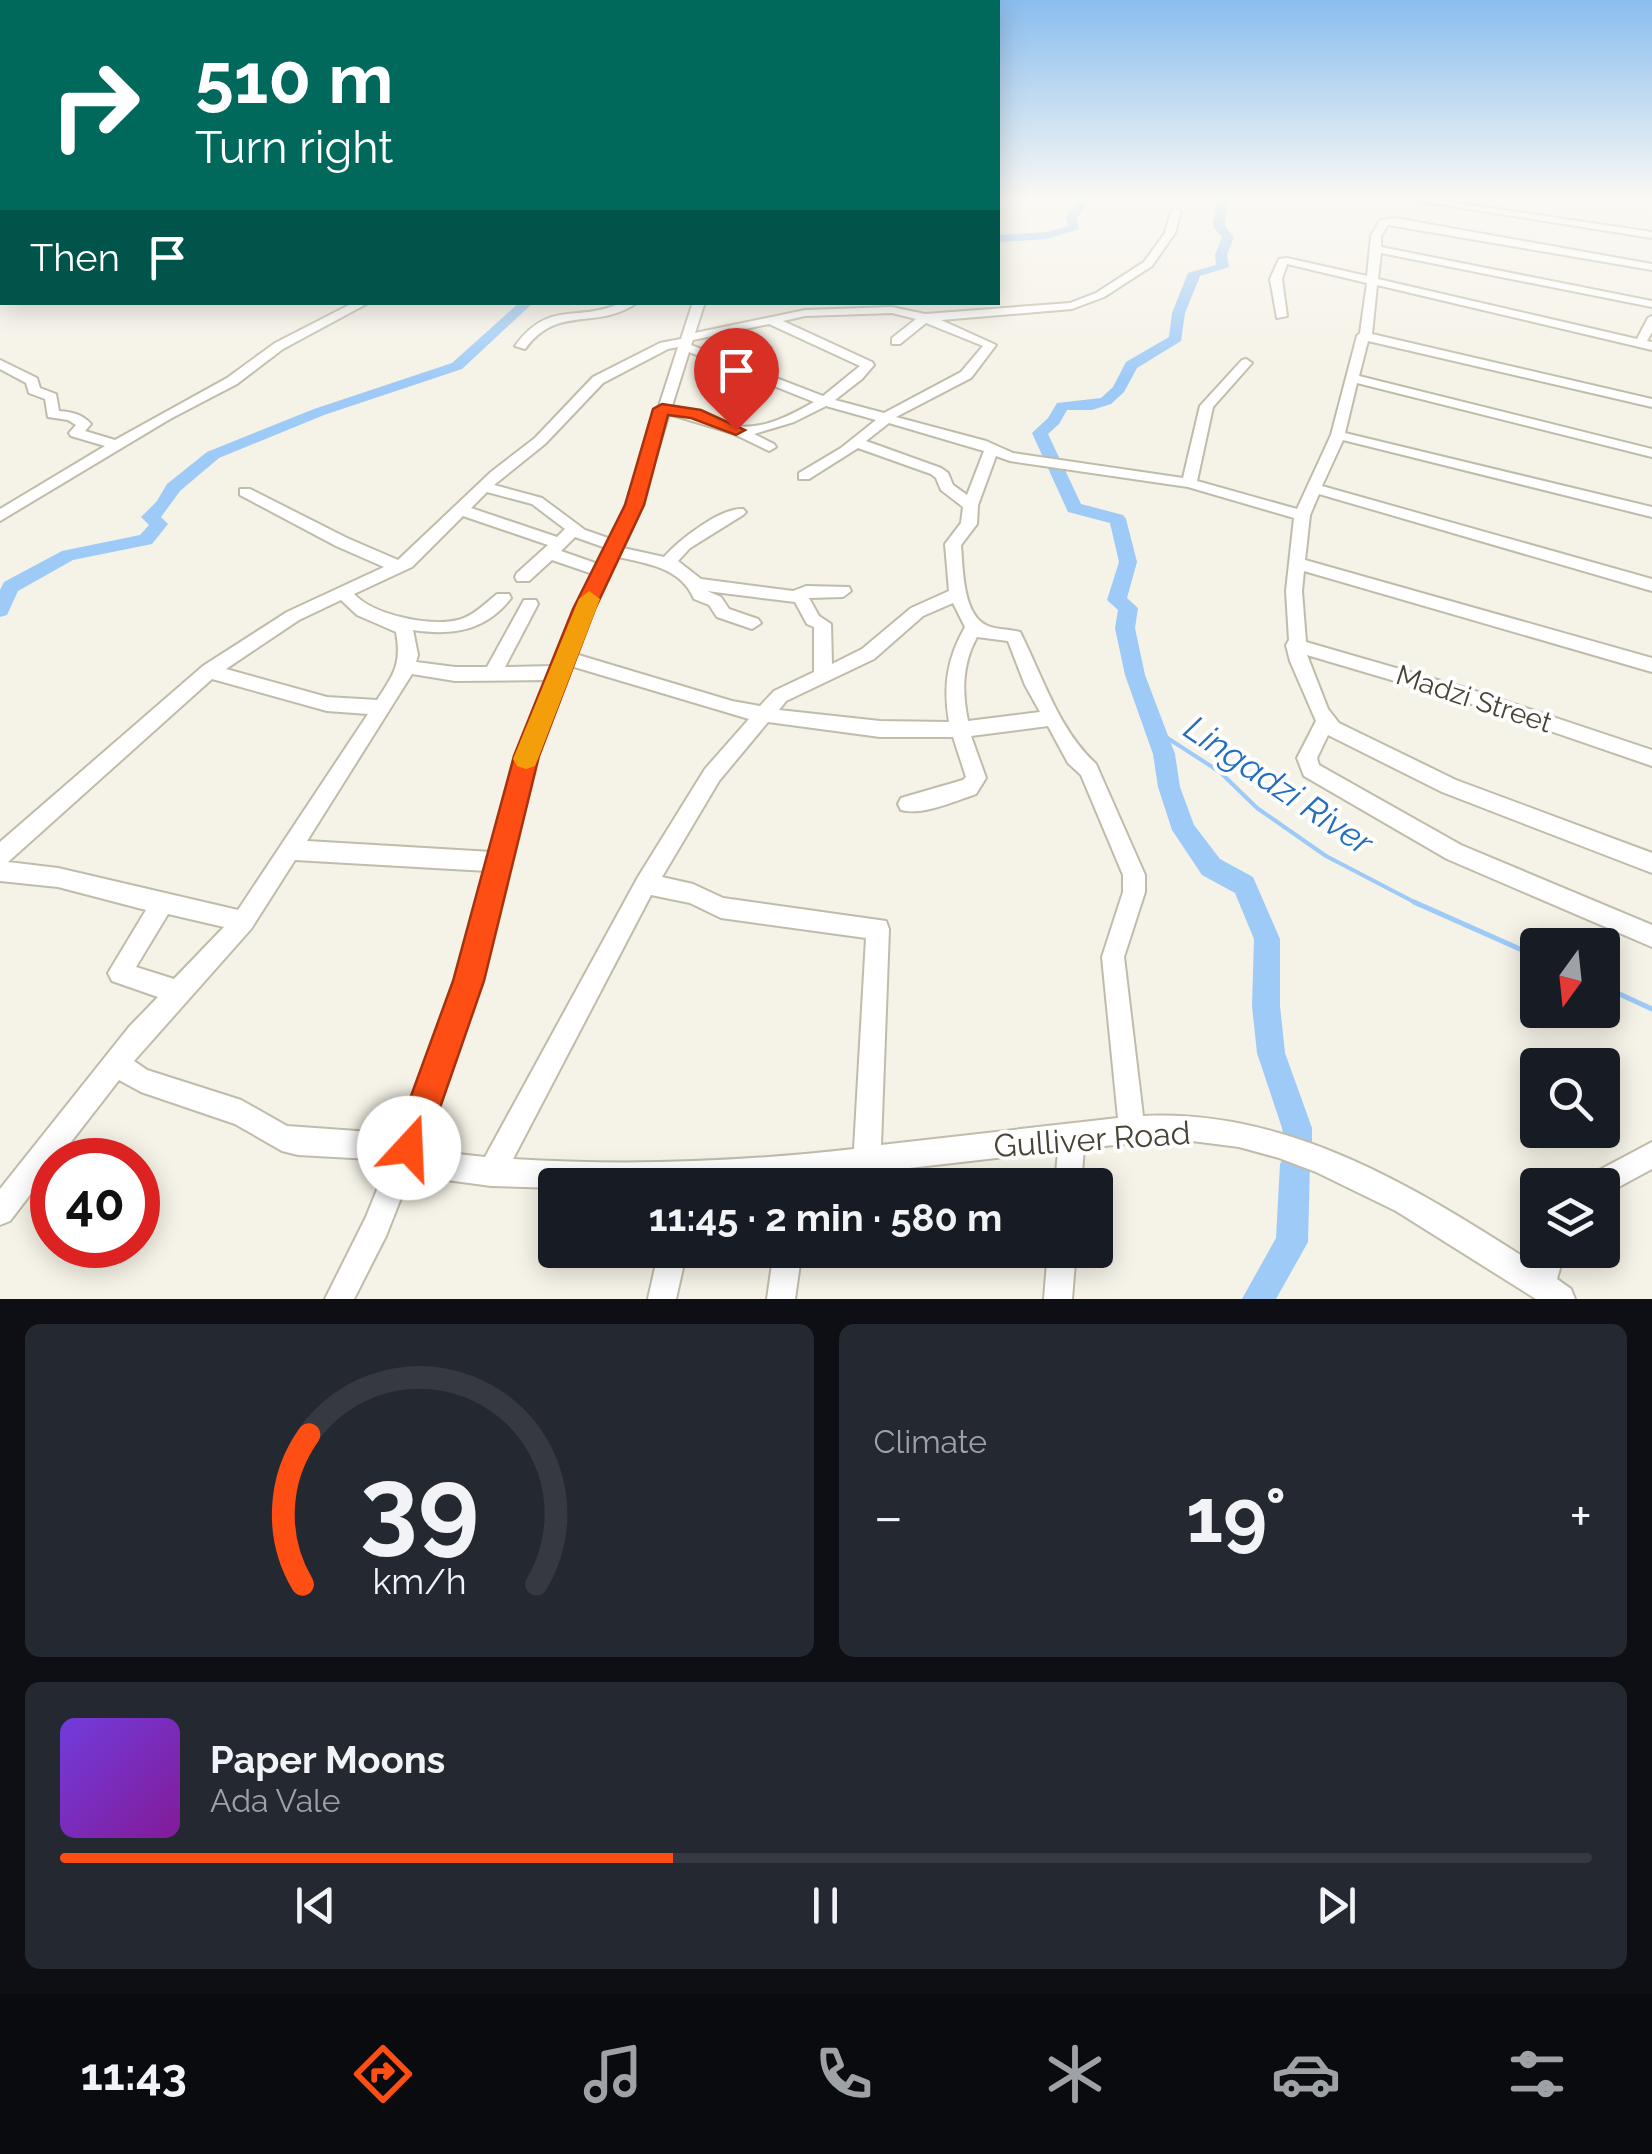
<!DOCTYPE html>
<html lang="en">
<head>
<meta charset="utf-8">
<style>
	body { margin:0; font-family:Raleway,sans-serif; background:#242831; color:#f1f3f6; height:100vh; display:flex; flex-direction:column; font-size:38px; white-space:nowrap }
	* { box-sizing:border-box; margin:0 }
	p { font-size:32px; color:#9ea1a6 }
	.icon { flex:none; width:55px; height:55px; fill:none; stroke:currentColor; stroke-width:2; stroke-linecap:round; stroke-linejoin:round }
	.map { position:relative; height:1299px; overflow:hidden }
	.sheet { display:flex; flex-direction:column; gap:25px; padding:25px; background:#0d0f14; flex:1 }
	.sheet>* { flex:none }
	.hud { position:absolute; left:0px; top:0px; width:1000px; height:305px; box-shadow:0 5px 25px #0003; background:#00695c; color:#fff; overflow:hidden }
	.needle { width:65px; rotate:195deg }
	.controls { position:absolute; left:1520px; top:928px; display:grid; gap:20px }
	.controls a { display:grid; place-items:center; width:100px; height:100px; border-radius:10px; background:#171b24; box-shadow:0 5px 25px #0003; font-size:50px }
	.speed { position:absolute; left:30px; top:1138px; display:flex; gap:20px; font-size:50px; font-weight:700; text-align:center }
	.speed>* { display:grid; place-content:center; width:130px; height:130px; border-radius:50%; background:#171b24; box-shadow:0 5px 25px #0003; line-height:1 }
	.speed .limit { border:15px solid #d22; background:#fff; color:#111 }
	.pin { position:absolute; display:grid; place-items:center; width:85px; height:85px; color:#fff; margin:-102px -42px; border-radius:50% 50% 50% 0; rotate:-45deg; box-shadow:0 0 10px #0007 }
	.pin .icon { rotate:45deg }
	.me { position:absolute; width:110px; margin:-55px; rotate:20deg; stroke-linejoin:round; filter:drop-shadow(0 0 8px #0008) }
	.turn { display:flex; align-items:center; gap:35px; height:210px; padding:0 30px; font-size:45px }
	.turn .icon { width:130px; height:130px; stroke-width:2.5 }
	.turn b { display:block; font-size:70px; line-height:85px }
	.then { display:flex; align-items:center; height:95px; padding:0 30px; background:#0003; gap:20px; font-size:38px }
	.big { font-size:75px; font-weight:700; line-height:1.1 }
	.sheet .card { flex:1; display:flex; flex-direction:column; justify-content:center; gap:15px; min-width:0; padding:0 35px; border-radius:15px; background:#242831 }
	.sheet .dial { align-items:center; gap:0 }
	.dial svg { height:260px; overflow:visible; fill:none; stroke:#363941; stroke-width:7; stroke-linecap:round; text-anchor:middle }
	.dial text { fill:#f1f3f6; stroke:none }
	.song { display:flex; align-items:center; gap:30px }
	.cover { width:120px; height:120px; border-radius:15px; background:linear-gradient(135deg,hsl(260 70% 55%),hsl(290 70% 35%)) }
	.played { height:10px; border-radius:5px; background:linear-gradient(90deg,#ff4e14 40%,#363941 40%) }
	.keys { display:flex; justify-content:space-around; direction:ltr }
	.heat { display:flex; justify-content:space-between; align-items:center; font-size:55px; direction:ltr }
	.sheet .tiles { flex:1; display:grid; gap:25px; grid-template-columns:1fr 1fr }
	.card:last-child { grid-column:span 2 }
	.trip { position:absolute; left:538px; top:1168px; width:575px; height:100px; border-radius:10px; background:#171b24; box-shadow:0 5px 25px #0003; font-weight:700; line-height:100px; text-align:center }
	.dock { display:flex; height:160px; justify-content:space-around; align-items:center; background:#090b0e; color:#9ea1a6 }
	.dock .icon { width:70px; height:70px }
	.dock .active { color:#ff4e14 }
	.dock b { font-size:45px; color:#f1f3f6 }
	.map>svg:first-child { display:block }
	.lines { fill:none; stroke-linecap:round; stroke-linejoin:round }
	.stream-far1 { stroke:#9ecaf7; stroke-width:4 }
	.stream { stroke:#9ecaf7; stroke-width:5 }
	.river { fill:#9ecaf7; fill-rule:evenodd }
	.minor-casing { stroke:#c1bba9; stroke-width:4 }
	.minor { fill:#fff; fill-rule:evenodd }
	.route { fill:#ff4e14; stroke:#a6330d; stroke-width:2.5 }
	.slow { fill:#f59e0b }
	.labels { text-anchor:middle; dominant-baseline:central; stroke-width:8; stroke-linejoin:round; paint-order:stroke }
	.street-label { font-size:28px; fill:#494335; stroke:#fff }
	.near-street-label { font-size:32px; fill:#494335; stroke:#fff }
	.near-water-label { font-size:35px; font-style:italic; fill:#246ebf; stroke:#fff }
</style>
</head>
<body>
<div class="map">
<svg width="1652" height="1299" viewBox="0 0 1652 1299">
	<rect width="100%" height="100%" fill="#f5f2e7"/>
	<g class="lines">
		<!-- stream-far1 -->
		<path class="stream-far1" d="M1155,730l65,42 37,36 69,48 94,49"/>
		<!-- stream -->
		<g class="stream">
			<path d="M1414,902l124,55"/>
			<path d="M1602,986l50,23"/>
		</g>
		<!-- river -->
		<g class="river">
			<path d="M1080,199h11l-14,19 2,11 -32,10 -49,3v-7l49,-3 22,-6 -4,-8z"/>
			<path d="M1216,199h12l-3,27 9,11 -7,18 2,12 -29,9 -15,37 -4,28 -44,27 -13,24 -13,12 -19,6h-25l-8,14 -11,10 33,70 42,11 3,4 11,43 -10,36 11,10 -3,20 10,47 30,79 5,33 14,38 26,34 33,18 27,62v67l5,47 27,75v15l-6,11 4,10 -2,78 -32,57h-34l34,-61 4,-74 6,-11 -4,-25 -25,-75 -5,-47 2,-67 -19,-46 -33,-18 -30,-45 -14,-43 -5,-33 -28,-79 -10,-47 3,-18 -11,-10 12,-38 -9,-39 -42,-11 -36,-79 16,-15 9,-15 44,-5 12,-11 13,-25 43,-25 3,-24 16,-40 28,-8 -1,-10 7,-18 -9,-10z"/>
			<path d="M520,302h14l-72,67 -138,46 -105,43 -39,33 -19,26 7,7 -16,20 -79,16 -55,31 -11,24 -7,2v-27l4,-8 58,-31 78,-16 9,-10 -8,-8 16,-16 10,-17 40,-32 107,-43 138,-46z"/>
		</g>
		<!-- minor casing -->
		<g class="minor-casing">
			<g id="minor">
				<path d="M1406,199h23l223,33v6z"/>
				<path d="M1176,208l5,3 -6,22 -23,33 -48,31 -32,12 -131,11 55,25 -25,33 -75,39 90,24 27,12 170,25 17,-72 42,-46 4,-1 6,4 -39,44 -16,74 100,28 34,-74 26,-99 3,-3 7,-50 -80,-19 -5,15 5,37 -10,2 -7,-39 9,-20 8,-1 80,18 4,-40 9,-16 15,-2 257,46v6l-264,-45 -7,11v11l271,54v6l-271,-54 -3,26 259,60 11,-21 4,-2v16l-5,9 5,1v8l-275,-65 -5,49 280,65v8l-284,-66 -9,35 293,73v8l-295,-74 -12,50 307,74v10l-309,-77 -21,46 330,93v12l-333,-97 -9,21 -5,45 347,98v14l-348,-101 -2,20 4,51 166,48 180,60v16l-183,-63 -162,-48 21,54 11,14 117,57 196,73v20l-210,-81 -114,-57 -11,23 2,7 142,80 191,80v22l-205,-88 -143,-83 -7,-18 19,-37 -26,-60 -4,-16 3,-5 -3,-49 8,-73 -106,-31 -178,-26 -14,-5 -18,49 -1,19 -16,21c2,22 1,71 27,81 10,4 22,3 32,6 23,45 38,97 76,132l49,111v17l-21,65 19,159c146,-7 272,71 390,147l5,-14 27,1 -8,29 14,10 4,10h-39l-140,-88 -80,-39 -37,-14 -40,-11 -47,-6 -47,1 -61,6 -3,37h-26l3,-34 -297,34h-206v3l-64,-2 -81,-11 -24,61 -32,63h-29l41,-82 23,-57 -91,-5 -16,-4 -47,-27 -94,-32 -22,-12 -62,80h-5v6l-42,55 -10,4v-36l129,-162 29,-30 -46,-16 -4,-8 38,-63 -88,-23 -58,-6v-39l203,-176 84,-54 97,-45 -48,-21 -96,-51v-6h10l97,49 51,22 93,-88 44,-34 58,-61 67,-34 21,-4 12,-37h12l-10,31 110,-23 87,-3 33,7 145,-11 26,-10 48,-31 21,-29 6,-22zM892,313l24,6 -24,19v6h8l26,-21 57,23 -22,26 -77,41 -49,-13 27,-21 12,-14 -2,-3 -89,-41 22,-5zM769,324l91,42 -37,30 -132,-51 2,-5zM678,347l-19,59 -5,3 3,3 -36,106 -10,21 -26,-9 -43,-32 -48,-13 51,-41 58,-61 65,-34zM689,352l125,50c-23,13 -51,28 -78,24 -22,-4 -43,-15 -64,-20zM826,406l50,14 -35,28 -42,25v6h10l49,-31 73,26 5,4 5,12 22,17 -2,16 -16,21 4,47 -38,17 -49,41 -30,15 -1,-40 -12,-8 -10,-18 34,-1 8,-6 -2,-4 -43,-1 -13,5 -92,-12 -23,-18 12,-13 53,-33 3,-3 -3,-3c-22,-2 -64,31 -79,48l-41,-9 14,-30 32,-104 63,19 37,18 7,-4 -2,-3 -20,-10 40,-12zM889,423l95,28 -17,44 -14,-10 -5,-12 -7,-5 -75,-27zM487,492l45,12 33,25 -8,8 -86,-29zM463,516l85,29 -31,28 -2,4 2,4h12l23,-21 41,14 -40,92 -48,1 33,-63 -2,-4h-12l-37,67h-32l-39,-5 2,-7 -5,-25c39,6 73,1 98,-32l-2,-4h-12c-12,10 -24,22 -39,26 -28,7 -85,-5 -104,-26l58,-27zM575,537l31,11 -8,16 -37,-13zM618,557c31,7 63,11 76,42l15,6 8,12 35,12 9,-6 -3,-4 -29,-10 -8,-12 -14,-6 88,11 12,22 7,3v45l-40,19 -14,15 -28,-5 -157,-47 17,-45zM341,600l16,15 39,17c6,32 -2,42 -19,68l-50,-3 -101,-28 73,-49zM953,603l12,24c-18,32 -22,59 -16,95l-69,-1 -101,-11 7,-9 88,-42 49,-43zM977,637l31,4 17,44 15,27 -72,9c-6,-29 -6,-57 9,-84zM571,666l178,53 -44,50 -67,108 -153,280 -64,-7 60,-169 56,-225zM412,674l43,7 92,-1 -30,76 -25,96 -185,-11zM212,679l115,32 41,3 -130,196 -180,-42 -50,-6zM768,722l112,15h73l13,40 -3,3 -62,18 -3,6 3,6c21,6 54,-9 75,-16l10,-16 -15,-42 77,-10 20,37 13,12 42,100v17l-21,65 16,161 -237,27 8,-216 -3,-8 -163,-23 -30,-14 -31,-7 57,-96zM295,860l192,11 -30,110 -58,153 -112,-8 -46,-26 -94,-30 -13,-9 117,-132zM651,895l39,8 31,15 145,20 -12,211c-114,13 -227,17 -341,10zM168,914l56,13 -50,52 -38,-12z"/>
				<path d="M355,302h15l-87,47 -46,35 -67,35 -170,102v-12l105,-63 -34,-10 -2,-3 7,-8 -8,-5 -20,-3 -3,-18 -16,-6 -3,-10 -26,-14v-9l37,18 3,10 16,6 3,17c13,1 23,3 32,13l-6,7 30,9 112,-62 48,-35z"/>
				<path d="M623,302h15c-42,30 -79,1 -113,47l-10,-3c35,-48 63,-22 108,-44z"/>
				<path d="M1652,1142v27l-50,27v-11h-18l4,-9z"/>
				<path d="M659,1250h28l-11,49h-28z"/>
				<path d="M774,1250h28l-7,49h-28z"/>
				<path d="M1048,1250h28l-4,49h-28z"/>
			</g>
		</g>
		<!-- minor -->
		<use href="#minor" class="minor"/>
	</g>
	<!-- sky -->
	<linearGradient id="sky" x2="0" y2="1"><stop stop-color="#8abdee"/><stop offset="0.52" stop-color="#faf9f4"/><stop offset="1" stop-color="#faf9f4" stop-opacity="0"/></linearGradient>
	<rect width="1652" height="381" fill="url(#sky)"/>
	<!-- route -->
	<path class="route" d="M662,404l39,6 44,20 -9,5 -45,-17 -23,-3 -24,90 -49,104 -56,147 -55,225 -58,167 -5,12 -12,5 -12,-5 -5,-12 61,-167 61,-225 59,-147 52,-104 28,-96z"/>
	<!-- slow -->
	<path class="slow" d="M589,591l11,8 -62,160 -3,7 -9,3 -9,-3 -4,-7 66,-160z"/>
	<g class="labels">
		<!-- street labels -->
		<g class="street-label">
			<text transform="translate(1474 699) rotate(18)">Madzi Street</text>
		</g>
		<!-- near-street labels -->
		<g class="near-street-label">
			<text transform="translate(1092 1139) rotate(-4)">Gulliver Road</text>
		</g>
		<!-- near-water labels -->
		<g class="near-water-label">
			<text transform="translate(1279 785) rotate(34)">Lingadzi River</text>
		</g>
	</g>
</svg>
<div class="controls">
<a><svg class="needle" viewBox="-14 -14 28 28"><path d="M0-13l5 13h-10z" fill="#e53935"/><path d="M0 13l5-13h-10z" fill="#9ea1a6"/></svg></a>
<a><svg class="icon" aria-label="search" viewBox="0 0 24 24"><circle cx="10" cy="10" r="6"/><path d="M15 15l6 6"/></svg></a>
<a><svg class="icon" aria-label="layers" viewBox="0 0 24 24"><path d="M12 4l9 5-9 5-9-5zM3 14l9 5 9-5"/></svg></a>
</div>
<div class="speed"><div class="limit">40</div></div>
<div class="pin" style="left:736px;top:430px;background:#d93025"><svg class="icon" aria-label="arrive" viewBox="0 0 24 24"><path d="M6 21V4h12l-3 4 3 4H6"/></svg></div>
<svg class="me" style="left:409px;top:1148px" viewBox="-20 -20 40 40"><circle r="19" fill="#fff"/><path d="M0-13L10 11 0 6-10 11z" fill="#ff4e14"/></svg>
<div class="trip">11:45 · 2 min · 580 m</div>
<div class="hud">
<div class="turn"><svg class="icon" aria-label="right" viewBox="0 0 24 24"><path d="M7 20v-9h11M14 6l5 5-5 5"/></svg><div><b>510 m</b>Turn right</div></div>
<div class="then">Then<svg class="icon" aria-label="arrive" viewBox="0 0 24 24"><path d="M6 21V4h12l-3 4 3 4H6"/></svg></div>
</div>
</div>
<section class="sheet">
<div class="tiles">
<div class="card dial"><svg viewBox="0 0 100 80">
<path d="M14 69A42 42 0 1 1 86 69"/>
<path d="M14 69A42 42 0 0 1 16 23" stroke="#ff4e14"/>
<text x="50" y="56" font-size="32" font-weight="700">39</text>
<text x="50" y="72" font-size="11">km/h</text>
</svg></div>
<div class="card"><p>Climate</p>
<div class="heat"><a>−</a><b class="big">19°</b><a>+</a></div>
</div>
<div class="card">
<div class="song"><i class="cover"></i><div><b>Paper Moons</b><p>Ada Vale</p></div></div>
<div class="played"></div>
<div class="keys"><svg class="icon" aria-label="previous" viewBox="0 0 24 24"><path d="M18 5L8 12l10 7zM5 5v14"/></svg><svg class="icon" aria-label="pause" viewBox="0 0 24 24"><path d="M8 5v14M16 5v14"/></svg><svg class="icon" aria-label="next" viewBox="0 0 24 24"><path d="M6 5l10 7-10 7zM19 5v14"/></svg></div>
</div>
</div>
</section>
<nav class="dock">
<b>11:43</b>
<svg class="icon active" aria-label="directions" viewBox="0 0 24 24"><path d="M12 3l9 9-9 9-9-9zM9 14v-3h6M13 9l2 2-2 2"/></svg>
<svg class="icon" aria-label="music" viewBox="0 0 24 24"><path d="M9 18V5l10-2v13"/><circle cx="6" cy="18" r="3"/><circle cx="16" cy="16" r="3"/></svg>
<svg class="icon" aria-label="phone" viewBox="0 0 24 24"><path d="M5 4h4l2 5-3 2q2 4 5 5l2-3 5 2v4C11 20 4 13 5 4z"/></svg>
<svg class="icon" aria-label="climate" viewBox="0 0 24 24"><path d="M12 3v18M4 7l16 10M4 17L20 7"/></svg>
<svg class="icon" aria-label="car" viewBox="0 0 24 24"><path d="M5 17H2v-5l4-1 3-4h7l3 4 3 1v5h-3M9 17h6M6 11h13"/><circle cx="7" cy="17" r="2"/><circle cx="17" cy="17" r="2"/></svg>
<svg class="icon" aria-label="filters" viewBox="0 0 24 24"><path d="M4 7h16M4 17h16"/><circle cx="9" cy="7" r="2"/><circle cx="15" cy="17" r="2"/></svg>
</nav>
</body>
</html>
